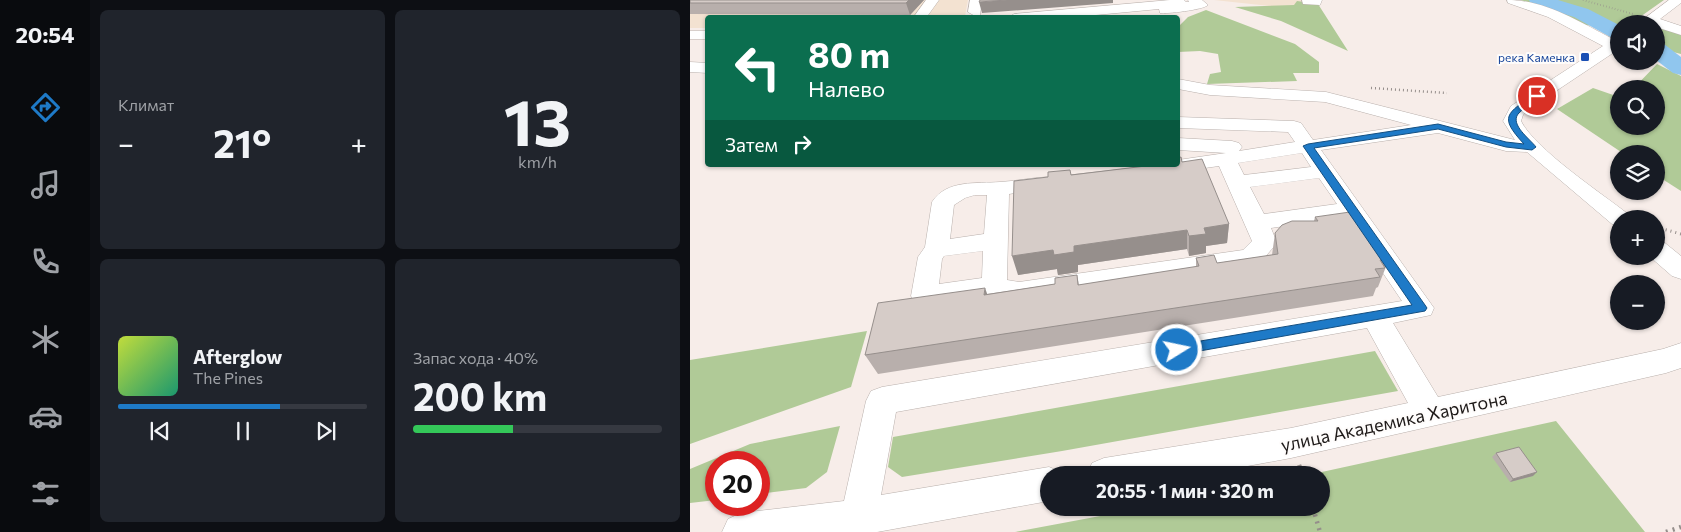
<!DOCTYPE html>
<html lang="ru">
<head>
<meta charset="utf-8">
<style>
	body { margin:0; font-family:Commissioner,sans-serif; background:#20242c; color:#f1f3f6; height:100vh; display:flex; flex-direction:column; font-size:19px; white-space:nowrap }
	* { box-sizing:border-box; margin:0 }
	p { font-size:16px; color:#9ea1a6 }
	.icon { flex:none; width:28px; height:28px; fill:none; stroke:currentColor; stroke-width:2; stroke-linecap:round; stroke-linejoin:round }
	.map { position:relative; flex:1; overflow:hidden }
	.side { display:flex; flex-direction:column; gap:10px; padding:10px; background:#0d0f14; width:600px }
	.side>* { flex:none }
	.hud { position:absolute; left:15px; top:15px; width:475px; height:152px; border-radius:5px; box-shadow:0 1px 4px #0004; background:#0b6e4f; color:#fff; overflow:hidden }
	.controls { position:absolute; left:920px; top:15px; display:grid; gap:10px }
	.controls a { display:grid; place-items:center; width:55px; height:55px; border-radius:50%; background:#171b24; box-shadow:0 1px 4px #0004; font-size:25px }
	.speed { position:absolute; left:15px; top:451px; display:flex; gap:10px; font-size:25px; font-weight:700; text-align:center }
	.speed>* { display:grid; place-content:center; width:65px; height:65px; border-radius:50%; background:#171b24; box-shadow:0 1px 4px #0004; line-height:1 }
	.speed .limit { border:8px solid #d22; background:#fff; color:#111 }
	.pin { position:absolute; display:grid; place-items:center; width:42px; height:42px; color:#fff; margin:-21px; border:2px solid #fff; border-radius:50%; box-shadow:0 1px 5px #0007 }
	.me { position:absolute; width:55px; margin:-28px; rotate:80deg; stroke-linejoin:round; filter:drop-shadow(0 0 4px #0008) }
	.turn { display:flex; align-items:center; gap:18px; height:105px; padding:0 20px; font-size:22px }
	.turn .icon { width:65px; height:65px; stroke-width:2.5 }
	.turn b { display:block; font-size:35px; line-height:42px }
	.then { display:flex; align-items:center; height:48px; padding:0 20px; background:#0003; gap:10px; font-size:19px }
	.big { font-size:38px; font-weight:700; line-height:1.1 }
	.side .tile { flex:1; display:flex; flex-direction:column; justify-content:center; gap:8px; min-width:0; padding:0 18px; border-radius:8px; background:#20242c }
	.side .dial { align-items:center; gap:0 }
	.dial b { font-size:65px; line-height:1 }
	.song { display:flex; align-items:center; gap:15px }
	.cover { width:60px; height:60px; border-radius:8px; background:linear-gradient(135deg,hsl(70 70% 55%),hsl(160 70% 35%)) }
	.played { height:5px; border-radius:2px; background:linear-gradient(90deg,#1e7ac7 65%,#363941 65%) }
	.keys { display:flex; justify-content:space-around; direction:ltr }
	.heat { display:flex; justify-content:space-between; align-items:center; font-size:28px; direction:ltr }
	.charge { height:8px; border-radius:4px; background:linear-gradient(90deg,#34c759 40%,#363941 0) }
	.side .tiles { flex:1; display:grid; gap:10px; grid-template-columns:repeat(2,1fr) }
	.trip { position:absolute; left:350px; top:466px; width:290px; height:50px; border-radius:25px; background:#171b24; box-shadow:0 1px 4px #0004; font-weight:700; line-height:50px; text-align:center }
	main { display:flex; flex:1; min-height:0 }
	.menu { display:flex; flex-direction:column; width:90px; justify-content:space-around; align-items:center; background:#090b0e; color:#9ea1a6 }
	.menu .icon { width:35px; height:35px }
	.menu .active { color:#1e7ac7 }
	.menu b { font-size:22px; color:#f1f3f6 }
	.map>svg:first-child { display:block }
	.industrial { fill:#f3e2d1 }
	.green { fill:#b0ca97 }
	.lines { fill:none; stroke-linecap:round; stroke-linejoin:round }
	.river { fill:#90c6ee; fill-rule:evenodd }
	.minor-casing { stroke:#b9b0ac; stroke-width:1 }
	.path-far3 { stroke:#958e8b; stroke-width:2; stroke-dasharray:0.5 2.5; stroke-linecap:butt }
	.path-far2 { stroke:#958e8b; stroke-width:2.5; stroke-dasharray:1 3; stroke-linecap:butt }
	.path-far1 { stroke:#958e8b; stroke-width:3; stroke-dasharray:1 4; stroke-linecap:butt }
	.path { stroke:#958e8b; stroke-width:4.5; stroke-dasharray:2 5; stroke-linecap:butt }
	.minor { fill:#fff; fill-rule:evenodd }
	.wall { fill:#b8afac }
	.shaded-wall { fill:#968f8c }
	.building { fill:#d6ccc8; stroke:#968f8c }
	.route { fill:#1e7ac7; stroke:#144f81 }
	.transit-dot { fill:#1a4fb4; stroke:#fefcfb; stroke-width:2 }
	.labels { text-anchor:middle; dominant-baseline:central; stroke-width:4; stroke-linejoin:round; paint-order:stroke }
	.far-transit-label { font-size:12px; fill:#164399; stroke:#fefcfb; text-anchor:end }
	.near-street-label { font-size:18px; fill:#1d1918; stroke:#fefcfb }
</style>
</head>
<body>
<main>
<nav class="menu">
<b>20:54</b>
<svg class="icon active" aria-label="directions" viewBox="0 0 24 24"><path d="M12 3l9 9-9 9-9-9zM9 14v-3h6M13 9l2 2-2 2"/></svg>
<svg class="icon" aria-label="music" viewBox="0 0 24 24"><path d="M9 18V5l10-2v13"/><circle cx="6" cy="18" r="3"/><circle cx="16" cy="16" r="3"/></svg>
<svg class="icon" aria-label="phone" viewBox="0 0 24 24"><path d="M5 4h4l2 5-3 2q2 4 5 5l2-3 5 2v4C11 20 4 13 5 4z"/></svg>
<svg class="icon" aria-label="climate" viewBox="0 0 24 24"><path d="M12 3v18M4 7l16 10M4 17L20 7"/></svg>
<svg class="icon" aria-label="car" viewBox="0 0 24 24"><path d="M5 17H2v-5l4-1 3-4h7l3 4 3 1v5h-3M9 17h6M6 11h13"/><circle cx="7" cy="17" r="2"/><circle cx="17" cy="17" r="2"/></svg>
<svg class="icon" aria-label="filters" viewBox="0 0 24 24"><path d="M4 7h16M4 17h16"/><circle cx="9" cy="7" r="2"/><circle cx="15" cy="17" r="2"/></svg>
</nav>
<section class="side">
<div class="tiles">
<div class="tile"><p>Климат</p>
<div class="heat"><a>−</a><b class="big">21°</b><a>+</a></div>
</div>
<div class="tile dial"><b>13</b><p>km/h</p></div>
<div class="tile">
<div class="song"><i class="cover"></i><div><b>Afterglow</b><p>The Pines</p></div></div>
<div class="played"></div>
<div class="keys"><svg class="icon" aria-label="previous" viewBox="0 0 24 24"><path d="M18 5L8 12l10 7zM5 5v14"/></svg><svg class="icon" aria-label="pause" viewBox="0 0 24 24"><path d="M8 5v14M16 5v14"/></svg><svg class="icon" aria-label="next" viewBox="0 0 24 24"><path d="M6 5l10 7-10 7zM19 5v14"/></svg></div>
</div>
<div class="tile"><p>Запас хода · 40%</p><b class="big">200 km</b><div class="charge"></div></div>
</div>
</section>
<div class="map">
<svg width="991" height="532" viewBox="0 0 991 532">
	<rect width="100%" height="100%" fill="#f7ede9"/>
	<!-- industrial -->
	<g class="industrial">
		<path d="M0,0h278l-3,16 -257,2 -1,10h-17z"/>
		<path d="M524,0h95l-4,10z"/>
	</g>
	<!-- green -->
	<g class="green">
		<path d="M830,0h144l-34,24h-11v3h-5l-29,-2 -53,-22z"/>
		<path d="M607,1l21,3 30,47 -67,-30 -46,-14 59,-2z"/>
		<path d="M516,10l89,34 24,18v11h-26l4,8 -90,3 3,-10 11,-2 -3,-18 -18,-3 -22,1v-25l10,-10z"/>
		<path d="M970,27l21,6v21l-12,-3 -13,-9v-12z"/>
		<path d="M967,64l24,12v115l-25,-16v-21h-32l-67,-45 36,-21 26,9v29h37v-37h-23z"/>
		<path d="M177,331l-16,56 -161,57v-84z"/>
		<path d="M685,351l23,40 -336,60 -160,26 -14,-10 5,-30z"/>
		<path d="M866,421l89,111h-630l128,-24h178v-33h-13z"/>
		<path d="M150,426l-13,46 -21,16 -47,6v-32h-43v38l-26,3v-34l60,-25z"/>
	</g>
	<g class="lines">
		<!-- river -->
		<g class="river">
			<path d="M839,0h29l30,9 31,16v15l-7,-2 -38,-21 -43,-13z"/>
			<path d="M966,43l8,1 17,13v18l-8,-2 -17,-13z"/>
		</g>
		<!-- minor casing -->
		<g class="minor-casing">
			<g id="minor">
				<path d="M236,0h13l-13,18h-13z"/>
				<path d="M280,0h12l-2,15 -5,1 -7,-4z"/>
				<path d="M480,0h14l2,2h3l-1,-2h14l6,5c-5,5 -42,9 -48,8l-1,-4 -95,9h-56l6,-4z"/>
				<path d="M612,0h20l-2,5 -17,-1z"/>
				<path d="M817,0c39,0 72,22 106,39l6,-1v11l-90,60 -6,6 -2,6c14,28 80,72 107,93l3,5h-12v7l-7,-2 -85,-72 -21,-1 -68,-18 -117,17 113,158 -3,7 -38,8 45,74 225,-48 18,-6v25l-15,5 -375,85 -92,17h-112l5,-12 12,-5 187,-30 117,-25 -41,-75 -471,84 -15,83 168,-28 12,5 2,3h-14v26l-172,31h-155l6,-13 13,-6 103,-12 22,-100 5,-10 11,-4 520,-86 -57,-84 -74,11 6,15 -18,21 -9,3 -231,35 -25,-7 -70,11 -9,-3 -4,-7 7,-39 7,-10 7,-45c15,-23 45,-18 68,-20 16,-1 31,-4 47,-5l7,2 4,4 -4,4 -45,7 -2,86 12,2 224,-32 9,-9 -33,-75 -50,7 -7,-2 -3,-4 1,-2h18v-5l48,-7 -48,-3v-12l54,3 7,2 3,4 -3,4 56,-9 -7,-10 -110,-4v-11l116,4 7,2 12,17 98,-15 -86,-23 -115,-7 -32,-6v-10l32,6 116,7 189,48 -12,-19 8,-15 92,-60 -55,-29 -40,-14zM612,153l9,14 -67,8 -6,-12zM629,178l18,26 -73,10 -14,-27zM285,195h12l-3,39 -34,5 4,-34 11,-7zM293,251l-1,27 -43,6 3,-25 2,-3z"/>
				<path d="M979,0h12v3l-21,16 21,7v9l-25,-8v-3h-19z"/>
				<rect x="0" y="31" width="18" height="8"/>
				<path d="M0,62l18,1v10l-18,-1z"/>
				<path d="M966,241l9,2 16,13v23l-9,-3 -23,-20h7z"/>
			</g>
		</g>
		<!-- path-far3 -->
		<path class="path-far3" d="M893,0l50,14"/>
		<!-- path-far2 -->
		<path class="path-far2" d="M681,88l76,5"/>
		<!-- path-far1 -->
		<path class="path-far1" d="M966,227l25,7"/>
		<!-- path -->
		<g class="path">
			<path d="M609,465l4,10"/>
			<path d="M623,508l7,24"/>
			<path d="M976,532l15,-5"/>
		</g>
		<!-- minor -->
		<use href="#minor" class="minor"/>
	</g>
	<!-- wall -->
	<g class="wall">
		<path d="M0,0h234l-14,15 -220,-1z"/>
		<path d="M492,162l47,62 -2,19 -21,3v7l-17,3 -2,-7 -109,16v7l-20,3 -1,-6 -39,6 30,-98z"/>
		<path d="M625,217l74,42 -11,28 -2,1 -3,8 -495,78 -13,-19 122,-61 68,-10 22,-9 2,10 117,-18v-9l21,5 55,-8 3,-22 39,-12z"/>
		<path d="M806,453l37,23 -23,6 -18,-25z"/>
	</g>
	<!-- shaded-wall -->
	<g class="shaded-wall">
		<path d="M219,0h15l-14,15 -4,-12z"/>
		<path d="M317,0h106v3l-131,10 -3,-11z"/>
		<path d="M539,224l-2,19 -21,3v7l-17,3v-20l15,-8z"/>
		<path d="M497,230v19l-109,16v7l-20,3 -1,-6 -39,6 -6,-19 62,-10z"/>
		<path d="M295,288l7,19 -8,-12z"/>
		<path d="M847,472l-4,4 -23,6 3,-3z"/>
	</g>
	<!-- building -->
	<g class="building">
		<path d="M0,0h219l-3,3h-216z"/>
		<path d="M290,0h27l-28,2z"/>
		<path d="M491,157l1,5 20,-3 27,65 -25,4 2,6 -17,2 -2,-6 -113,16v6l-20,3 -1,-5 -41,6 2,-75 34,-4v-5l22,-2 1,5 83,-10h24v-7z"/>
		<path d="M660,212l39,47 -9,1 5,8 -10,1 5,8 -515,78 13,-52 107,-15 -1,7 71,-11v-6l22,-3 1,10 121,-19 -3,-8 18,-3 3,8 61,-9 -3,-21 7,-8 10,-4h26l-3,-4z"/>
		<path d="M829,447l18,25 -24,7 -17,-26z"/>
	</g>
	<!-- route -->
	<path class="route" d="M844,94l7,2c-7,6 -17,11 -23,18 -8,11 12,25 18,33l-4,3 -26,-3 -68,-18 -124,19 111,157 2,3 -2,3 -248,44 -5,-1 -1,-4 1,-4 5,-1 235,-40 -109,-159 5,-2 130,-20 68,18 18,2c-26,-28 -17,-30 10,-50z"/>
	<!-- markers -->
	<rect class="transit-dot" x="890" y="52" width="10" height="10" rx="2.5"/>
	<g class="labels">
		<!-- far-transit labels -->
		<g class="far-transit-label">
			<text x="885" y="57">река Каменка</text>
		</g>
		<!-- near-street labels -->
		<g class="near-street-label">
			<text transform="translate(704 421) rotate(-12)">улица Академика Харитона</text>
		</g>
	</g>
</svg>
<div class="controls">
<a><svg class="icon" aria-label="sound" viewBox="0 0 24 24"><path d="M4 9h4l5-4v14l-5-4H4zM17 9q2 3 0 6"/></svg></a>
<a><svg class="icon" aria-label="search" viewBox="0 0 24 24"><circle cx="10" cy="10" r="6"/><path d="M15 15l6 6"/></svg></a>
<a><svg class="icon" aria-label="layers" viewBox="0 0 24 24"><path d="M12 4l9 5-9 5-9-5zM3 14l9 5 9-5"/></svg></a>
<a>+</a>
<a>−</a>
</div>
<div class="speed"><div class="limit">20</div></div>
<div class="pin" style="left:847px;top:96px;background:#d93025"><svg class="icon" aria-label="arrive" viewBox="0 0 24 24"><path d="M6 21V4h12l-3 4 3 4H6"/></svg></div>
<svg class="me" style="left:487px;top:350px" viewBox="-20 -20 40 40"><circle r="17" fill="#1e7ac7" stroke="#fff" stroke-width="3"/><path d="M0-11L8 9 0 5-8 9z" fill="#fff"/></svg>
<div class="trip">20:55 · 1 мин · 320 m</div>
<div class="hud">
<div class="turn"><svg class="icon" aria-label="left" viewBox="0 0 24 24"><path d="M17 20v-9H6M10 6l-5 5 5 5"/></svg><div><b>80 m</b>Налево</div></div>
<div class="then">Затем<svg class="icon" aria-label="right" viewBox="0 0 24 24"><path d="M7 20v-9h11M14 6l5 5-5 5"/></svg></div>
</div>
</div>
</main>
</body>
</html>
